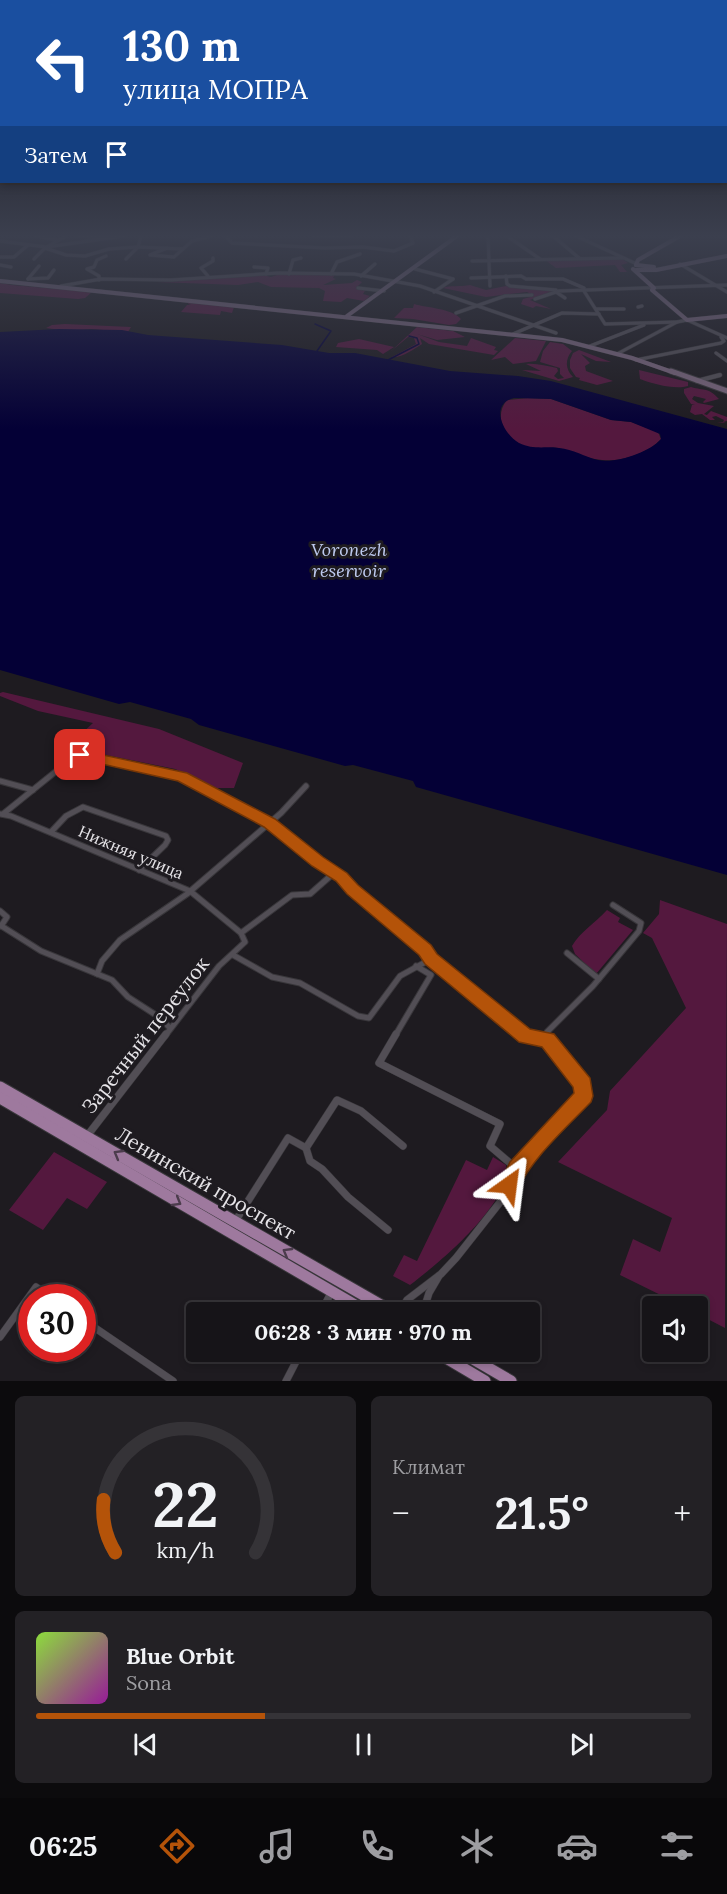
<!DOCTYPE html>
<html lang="ru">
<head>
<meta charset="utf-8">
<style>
	body { margin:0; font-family:Lora,serif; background:#232125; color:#f1f3f6; height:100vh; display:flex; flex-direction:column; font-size:22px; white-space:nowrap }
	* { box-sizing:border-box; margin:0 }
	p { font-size:20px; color:#9e9ea2 }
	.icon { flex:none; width:33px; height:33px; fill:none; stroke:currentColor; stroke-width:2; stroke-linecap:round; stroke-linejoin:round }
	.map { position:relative; height:1381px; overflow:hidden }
	.side { display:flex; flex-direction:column; gap:15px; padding:15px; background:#0c0b0d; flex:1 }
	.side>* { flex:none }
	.guide { position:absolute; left:0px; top:0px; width:728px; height:183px; box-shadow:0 3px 9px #0003,0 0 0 2px #353337; background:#1a4fa0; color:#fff; overflow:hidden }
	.tools { position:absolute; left:642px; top:1296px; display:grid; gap:12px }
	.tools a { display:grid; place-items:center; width:66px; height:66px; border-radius:6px; background:#161418; box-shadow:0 3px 9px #0003,0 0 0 2px #353337; font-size:30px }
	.speed { position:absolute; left:18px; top:1284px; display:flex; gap:12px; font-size:30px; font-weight:700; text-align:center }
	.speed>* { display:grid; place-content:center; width:78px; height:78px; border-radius:50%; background:#161418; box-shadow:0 3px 9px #0003,0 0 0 2px #353337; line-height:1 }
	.speed .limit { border:9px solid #d22; background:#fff; color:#111 }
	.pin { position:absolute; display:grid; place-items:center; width:51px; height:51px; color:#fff; margin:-26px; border-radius:12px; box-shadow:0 3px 9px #0006 }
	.me { position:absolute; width:66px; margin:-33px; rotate:31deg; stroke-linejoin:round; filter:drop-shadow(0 0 4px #0008) }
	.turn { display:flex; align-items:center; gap:21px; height:126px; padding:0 24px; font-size:27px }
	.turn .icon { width:78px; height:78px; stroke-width:2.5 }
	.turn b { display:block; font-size:42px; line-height:51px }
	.then { display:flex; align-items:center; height:57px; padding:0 24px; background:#0003; gap:12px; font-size:22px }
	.big { font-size:45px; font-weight:800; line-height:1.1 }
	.side .card { flex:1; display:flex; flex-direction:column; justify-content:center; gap:9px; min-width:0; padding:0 21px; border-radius:9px; background:#232125 }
	.side .dial { align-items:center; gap:0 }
	.dial svg { height:156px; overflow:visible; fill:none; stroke:#353337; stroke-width:7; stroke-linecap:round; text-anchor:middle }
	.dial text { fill:#f1f3f6; stroke:none }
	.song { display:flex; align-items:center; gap:18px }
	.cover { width:72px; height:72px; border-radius:9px; background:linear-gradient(135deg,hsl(90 70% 55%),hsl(300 70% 35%)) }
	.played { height:6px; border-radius:3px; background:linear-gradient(90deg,#b45309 35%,#353337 35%) }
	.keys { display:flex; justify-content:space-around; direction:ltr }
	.heat { display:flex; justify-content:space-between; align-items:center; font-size:33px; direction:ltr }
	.side .tiles { flex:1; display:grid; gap:15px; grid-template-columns:1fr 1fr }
	.card:last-child { grid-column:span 2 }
	.trip { position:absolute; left:186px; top:1302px; width:354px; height:60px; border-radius:6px; background:#161418; box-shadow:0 3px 9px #0003,0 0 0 2px #353337; font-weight:800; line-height:60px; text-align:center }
	.menu { display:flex; height:96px; justify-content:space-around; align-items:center; background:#09080a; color:#9e9ea2 }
	.menu .icon { width:42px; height:42px }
	.menu .on { color:#b45309 }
	.menu b { font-size:27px; color:#f1f3f6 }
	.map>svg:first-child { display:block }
	.green { fill:#54183e }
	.water { fill:#040036; fill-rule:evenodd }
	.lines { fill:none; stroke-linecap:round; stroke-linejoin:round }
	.stream { stroke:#040036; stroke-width:1.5 }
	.street-far4-casing { stroke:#39373b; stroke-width:4 }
	.street-far3-casing { stroke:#39373b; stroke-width:5 }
	.street-far2-casing { stroke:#39373b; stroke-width:6 }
	.street-far1-casing { stroke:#39373b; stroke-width:7 }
	.street-casing { stroke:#39373b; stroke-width:8 }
	.secondary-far1-casing { stroke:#39373b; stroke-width:4.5 }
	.secondary-casing { stroke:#39373b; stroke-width:7 }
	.primary-casing { stroke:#39373b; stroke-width:13 }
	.street-far4 { stroke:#524e55; stroke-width:3 }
	.street-far3 { stroke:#524e55; stroke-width:4 }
	.street-far2 { stroke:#524e55; stroke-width:4.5 }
	.street-far1 { stroke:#524e55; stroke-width:5 }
	.street { stroke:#524e55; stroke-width:7 }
	.secondary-far1 { stroke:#78647a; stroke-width:4 }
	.secondary { stroke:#78647a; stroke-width:5 }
	.primary { stroke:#9e799e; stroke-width:11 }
	.oneway { stroke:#4b3c4c }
	.route { fill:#b45309; stroke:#753606; stroke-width:1.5 }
	.labels { text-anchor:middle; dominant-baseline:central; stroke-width:6; stroke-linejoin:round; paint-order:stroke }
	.street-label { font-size:16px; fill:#e6e4e8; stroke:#1e1b20 }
	.water-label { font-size:18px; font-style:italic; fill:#becaef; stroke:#1e1b20 }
	.near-street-label { font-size:20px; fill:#e6e4e8; stroke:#1e1b20 }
</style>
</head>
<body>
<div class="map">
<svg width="727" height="1381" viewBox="0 0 727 1381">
	<rect width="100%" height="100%" fill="#1e1b20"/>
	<!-- green -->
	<g class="green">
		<path d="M621,258l7,5 -7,2 6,7h-7l-5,-7 -59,3 -11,-8z"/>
		<path d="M280,274h55l-2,4 3,1 -13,6 29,-2 5,-3 5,2 -6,6 10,1 -3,5 7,2 -6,5 -17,-3 -6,4 -18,-1 2,-10 -6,-3 -48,-1 -13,-5 -20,3 -82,-3 107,-7 8,2z"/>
		<path d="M0,283l12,2 80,7 -7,6 -7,1 -78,-6z"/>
		<path d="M470,285l16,5 20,-4 47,5 -23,9 21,9 -15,-3 -3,2 -12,-4 2,-5 11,-3 -7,-4 -41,5 -43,-9c6,-3 18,-1 27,-3z"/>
		<path d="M189,302l45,5 -2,6 -11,-2 -1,4 -39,-3 6,-7h4l-3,-1z"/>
		<path d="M414,304c13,4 37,4 47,15l-5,5 -7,1 -36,-6 -19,-1 10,-10h9z"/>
		<path d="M65,324l66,3 -3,5 -37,-3 -23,2 -22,-3 6,-3z"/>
		<path d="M417,327l36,4 12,6 -28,3 -20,-6 22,8 28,4 4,-8 25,9 -2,3 4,1 -4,4 -65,-11 -9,-6 2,6c-8,5 -20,14 -30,13l24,-13 -2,-6 -6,-1 -18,15z"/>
		<path d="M515,338l31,3 -10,20 -23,3 -8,-7 -14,3z"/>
		<path d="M359,339l35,8 -11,7 -6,-4 -41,-3 2,-4z"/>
		<path d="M550,342l13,2 9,7c-7,8 -7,18 1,26l-14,4 -37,-11 19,1 -15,-7c11,-1 20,2 31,4l1,3 -4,5 4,3 6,-1 -4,-4v-6l-20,-6 3,-11z"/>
		<path d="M579,350l32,12 -15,-1 -15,-7 9,9 -5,3 1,5 27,10 -16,4 -18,-5 1,-2 -4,-1 -6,-9v-8l3,-7z"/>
		<path d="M639,370l49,12v4c-13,4 -35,-2 -48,-7z"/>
		<path d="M691,387c14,4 17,0 28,12l-15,4 -1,-1 3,-3 -12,-3 -2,3 6,4 16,3 -10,8 3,1 4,-4 16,6v4l-4,1 3,1 -9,-1h6l1,-2 -8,-4 -4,1 3,3h-5l-8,-6 -7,1 -5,-3 2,-7h3l-4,-1 -7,-11v-4z"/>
		<path d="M528,398l23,1 60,21 20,2 27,10 3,7c-12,14 -40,23 -59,21 -15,-1 -30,-9 -44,-12 -8,-1 -16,1 -23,1 -24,-3 -45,-28 -28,-49z"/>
		<path d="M3,692l156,37 84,34 -9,25h-17l-42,-19 -108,-22 26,-24 -55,-12 -38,-15v-3z"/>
		<path d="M660,900l67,24 -2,404 -27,-14v-8h-15l-63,-31 13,-36 27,13 12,-34 -114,-56 49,-52 3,-19 76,-83 -34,-70 -9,-5 16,-19z"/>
		<path d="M607,910l13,8 -2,4 15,8 -37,44 -21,-20 -3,-8c8,-14 23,-23 35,-36z"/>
		<path d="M54,1152l53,30 -20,27 -20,-11 -24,32 -34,-20z"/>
		<path d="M493,1157l13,8c6,38 -68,99 -96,120l-17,-9 11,-21 13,6 49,-101 21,10z"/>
	</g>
	<!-- water -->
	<path class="water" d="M59,329l63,1 26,5 134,10 47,8h26l95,18 68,5 33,5 176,48v446l-311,-88 -3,-6 -60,-16 -8,1 -146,-41 -8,-6 -61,-17 -11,2 -119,-34v-338zM514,398l37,1 60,21 20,2 29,12 1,5c-11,13 -45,25 -63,21 -13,-3 -25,-11 -39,-12 -15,-2 -26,2 -40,-5 -16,-9 -30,-39 -5,-45z"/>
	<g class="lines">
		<!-- stream -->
		<g class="stream">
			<path d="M315,324l16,7 -14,20"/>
			<path d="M388,360l31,-16 -2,-6 -8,-2"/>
		</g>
		<!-- street-far4 casing -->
		<g class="street-far4-casing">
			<g id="street-far4">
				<path d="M36,236l21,4"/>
				<path d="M78,236l30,2"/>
				<path d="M226,236l6,7 93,5 38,-1 31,4 19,-8 -3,-7"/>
				<path d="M314,236h36"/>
				<path d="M507,236l33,23"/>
				<path d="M553,236l26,22"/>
				<path d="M576,236l63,29"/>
				<path d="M488,237l2,49"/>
				<path d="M0,241l46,6 78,-11"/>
				<path d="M138,247l45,2"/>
				<path d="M45,248l21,7 19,1 24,-7 28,-2"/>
				<path d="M167,248l-17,7 24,2 18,-16 19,-5"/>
				<path d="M0,257h14l14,-12"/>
				<path d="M34,259l11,-11 21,-12"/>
				<path d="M126,259l12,-12 3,-11"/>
				<path d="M472,261l150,-3"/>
				<path d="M680,264l47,28"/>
				<path d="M0,265l11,2"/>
				<path d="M254,267l14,1 -2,6"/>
				<path d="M415,269l38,10"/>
				<path d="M289,274l4,-14 8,-2"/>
				<path d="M331,274l6,-12 23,-8"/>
				<path d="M208,276l-7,-8 12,-7v-3"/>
				<path d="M361,276l14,-12"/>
				<path d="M506,276l1,8 3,2 46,4"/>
				<path d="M471,278l50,-2 5,3h37l21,9"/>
				<path d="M28,279l20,-1 6,-8"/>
				<path d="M28,279l11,-13"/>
				<path d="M99,280v-4l-12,-7 7,-2 3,-7 9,-4"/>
				<path d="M61,286l40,-7 70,1 108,-7 75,1 66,12 136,47"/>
				<path d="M358,288l26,3"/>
				<path d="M584,291l21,33 72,-2"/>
				<path d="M434,292l19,-13"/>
				<path d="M556,292l9,6"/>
				<path d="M535,299l24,-8 168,-6"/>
				<path d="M638,307l4,-1"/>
				<path d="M596,309h28"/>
				<path d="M456,313l49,-17 27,-1"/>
				<path d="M513,334l49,-21 37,1"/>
				<path d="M590,346l54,-21"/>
				<path d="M716,353l11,8"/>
				<path d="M617,354l60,-32 10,-2 40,18"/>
				<path d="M636,360l85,-17 3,-2 -3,-4"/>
			</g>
		</g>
		<!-- street-far3 casing -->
		<g class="street-far3-casing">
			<path id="street-far3" d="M697,381l23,-6"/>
		</g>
		<!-- street-far2 casing -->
		<g class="street-far2-casing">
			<g id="street-far2">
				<path d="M58,749l57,13"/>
				<path d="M68,762l12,-7"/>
			</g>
		</g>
		<!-- street-far1 casing -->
		<g class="street-far1-casing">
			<g id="street-far1">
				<path d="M108,760l74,17 45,22 43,24 48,39 17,10 90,78 6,9 94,77"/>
				<path d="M0,781l33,9"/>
				<path d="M0,814l11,2 179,75 51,42"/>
				<path d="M3,814l67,-54"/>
				<path d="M51,832l15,-16 17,-9 83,29 2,4 -3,5 -26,25"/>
				<path d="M0,911l7,6 -6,9"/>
				<path d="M0,925l41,26 71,29 16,17 31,20 10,10"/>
				<path d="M567,953l32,26"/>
				<path d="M233,955l39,22 28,6 58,33 11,2 31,-42 31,-17"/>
				<path d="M97,974l5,-13 18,-21 67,-46 94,-81 25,-27"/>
				<path d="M165,1036l54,-70 26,-24 -4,-9 51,-38 18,-1 25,-22"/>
				<path d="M395,1036l36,-61 -15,-9"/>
				<path d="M547,1036v-4l46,-46 46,-55 2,-8 -28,-18"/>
			</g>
		</g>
		<!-- street casing -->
		<g class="street-casing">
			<g id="street">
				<path d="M396,1034l-17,29 121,61 -10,22 27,23"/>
				<path d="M547,1034v6"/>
				<path d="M87,1136l79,-102"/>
				<path d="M306,1148l31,-48 24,11 42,35"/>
				<path d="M306,1148l4,13 12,8 26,28 40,33"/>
				<path d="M236,1220l52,-82 18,10"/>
				<path d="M321,1312l10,-19"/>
				<path d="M400,1312l7,-12 34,-26 15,-16 45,-57 16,-32 67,-73 -1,-11 -36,-45 -24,-6"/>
				<path d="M423,1312l6,-19 10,-17"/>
				<path d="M82,1319l91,62"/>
				<path d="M0,1337l36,-50 15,11"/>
				<path d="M286,1381l15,-29"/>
			</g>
		</g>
		<!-- secondary-far1 casing -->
		<g class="secondary-far1-casing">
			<g id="secondary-far1">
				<path d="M636,265l18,2"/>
				<path d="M636,265l2,-5 42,-24"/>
				<path d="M633,269l21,19 -2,2 35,30 40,-4"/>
				<path d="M636,270h20l71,-14"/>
				<path d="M0,281l562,59 70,18 43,15"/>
				<path d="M347,316l110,-80"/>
			</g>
		</g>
		<!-- secondary casing -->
		<g class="secondary-casing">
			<path id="secondary" d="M671,371l56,20"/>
		</g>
		<!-- primary casing -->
		<g class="primary-casing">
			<g id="primary">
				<path d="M0,1087l393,225"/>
				<path d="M0,1098l367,214"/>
				<path d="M436,1352l49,29"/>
				<path d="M461,1352l50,29"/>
			</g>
		</g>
		<!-- street-far4 -->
		<use href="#street-far4" class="street-far4"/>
		<!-- street-far3 -->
		<use href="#street-far3" class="street-far3"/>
		<!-- street-far2 -->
		<use href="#street-far2" class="street-far2"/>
		<!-- street-far1 -->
		<use href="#street-far1" class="street-far1"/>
		<!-- street -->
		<use href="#street" class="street"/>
		<!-- secondary-far1 -->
		<use href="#secondary-far1" class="secondary-far1"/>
		<!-- secondary -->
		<use href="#secondary" class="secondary"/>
		<!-- primary -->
		<use href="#primary" class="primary"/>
	</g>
	<!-- one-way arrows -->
	<defs><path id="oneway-chevron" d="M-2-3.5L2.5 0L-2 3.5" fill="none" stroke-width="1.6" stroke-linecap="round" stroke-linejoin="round" transform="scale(1.5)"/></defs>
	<g class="oneway">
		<use href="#oneway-chevron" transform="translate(118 1154) rotate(-150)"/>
		<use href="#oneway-chevron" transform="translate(177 1202) rotate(31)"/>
		<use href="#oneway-chevron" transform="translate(287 1252) rotate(-150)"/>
	</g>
	<!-- sky -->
	<linearGradient id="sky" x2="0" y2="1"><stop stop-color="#100f12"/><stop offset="0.55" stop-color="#3b3f4e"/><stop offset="1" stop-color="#3b3f4e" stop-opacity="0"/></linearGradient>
	<rect width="727" height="429" fill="url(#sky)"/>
	<!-- route -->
	<path class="route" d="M80,750l107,23 88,46 48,38 24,16 11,12 73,60 6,9 93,75 24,5 36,44 3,18 -2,6c-27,28 -58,55 -75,90l-7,3 -7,-3 -3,-7 11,-23 64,-69 -1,-6 -31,-40 -23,-5 -94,-78 -6,-9 -72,-61 -11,-13 -24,-15 -48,-39 -86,-46 -103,-23 -2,-3z"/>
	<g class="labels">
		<!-- street labels -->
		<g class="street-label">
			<text transform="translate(131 852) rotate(23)">Нижняя улица</text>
		</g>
		<!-- water labels -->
		<g class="water-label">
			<text x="349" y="549">Voronezh<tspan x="349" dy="21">reservoir</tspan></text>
		</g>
		<!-- near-street labels -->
		<g class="near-street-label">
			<text transform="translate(145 1035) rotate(-52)">Заречный переулок</text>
			<text transform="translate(206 1183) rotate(30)">Ленинский проспект</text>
		</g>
	</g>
</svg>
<div class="tools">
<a><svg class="icon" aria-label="sound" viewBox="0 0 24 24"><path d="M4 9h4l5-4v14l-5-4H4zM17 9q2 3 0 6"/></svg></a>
</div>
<div class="speed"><div class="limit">30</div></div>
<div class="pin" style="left:80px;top:755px;background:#d93025"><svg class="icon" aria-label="arrive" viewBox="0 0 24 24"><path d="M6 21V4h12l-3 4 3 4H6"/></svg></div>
<svg class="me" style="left:509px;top:1185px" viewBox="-20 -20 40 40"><path d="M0-17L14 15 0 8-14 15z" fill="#b45309" stroke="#fff" stroke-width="4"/></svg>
<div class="trip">06:28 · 3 мин · 970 m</div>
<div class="guide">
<div class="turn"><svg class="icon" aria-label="left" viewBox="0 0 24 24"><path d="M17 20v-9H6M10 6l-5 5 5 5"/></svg><div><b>130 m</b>улица МОПРА</div></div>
<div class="then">Затем<svg class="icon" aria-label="arrive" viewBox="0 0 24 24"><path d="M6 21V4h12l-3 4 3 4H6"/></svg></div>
</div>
</div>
<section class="side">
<div class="tiles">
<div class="card dial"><svg viewBox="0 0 100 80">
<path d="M14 69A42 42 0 1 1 86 69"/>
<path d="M14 69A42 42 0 0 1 8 42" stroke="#b45309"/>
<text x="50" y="56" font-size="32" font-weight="700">22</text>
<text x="50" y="72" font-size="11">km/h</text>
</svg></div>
<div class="card"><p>Климат</p>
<div class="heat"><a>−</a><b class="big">21.5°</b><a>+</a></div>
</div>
<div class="card">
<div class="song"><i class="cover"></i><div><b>Blue Orbit</b><p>Sona</p></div></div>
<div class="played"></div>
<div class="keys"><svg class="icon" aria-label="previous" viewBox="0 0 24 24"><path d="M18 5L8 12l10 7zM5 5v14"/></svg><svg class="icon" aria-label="pause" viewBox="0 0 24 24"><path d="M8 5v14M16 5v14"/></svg><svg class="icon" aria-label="next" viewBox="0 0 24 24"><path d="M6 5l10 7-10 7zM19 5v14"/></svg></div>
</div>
</div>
</section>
<nav class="menu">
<b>06:25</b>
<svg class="icon on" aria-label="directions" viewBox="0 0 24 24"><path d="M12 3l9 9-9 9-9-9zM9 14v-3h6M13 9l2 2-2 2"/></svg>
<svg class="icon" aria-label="music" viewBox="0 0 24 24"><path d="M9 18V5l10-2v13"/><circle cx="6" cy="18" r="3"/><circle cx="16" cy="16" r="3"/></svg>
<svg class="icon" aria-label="phone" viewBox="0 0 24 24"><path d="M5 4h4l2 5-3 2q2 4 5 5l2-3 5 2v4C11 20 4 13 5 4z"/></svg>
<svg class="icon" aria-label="climate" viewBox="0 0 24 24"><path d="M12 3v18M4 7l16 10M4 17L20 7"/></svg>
<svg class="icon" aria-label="car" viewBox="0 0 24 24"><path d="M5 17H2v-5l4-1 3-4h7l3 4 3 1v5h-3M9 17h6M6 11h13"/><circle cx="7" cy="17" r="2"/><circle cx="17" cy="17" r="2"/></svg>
<svg class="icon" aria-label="filters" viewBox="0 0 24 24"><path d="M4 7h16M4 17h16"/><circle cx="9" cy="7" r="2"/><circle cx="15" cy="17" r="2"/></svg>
</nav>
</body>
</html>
